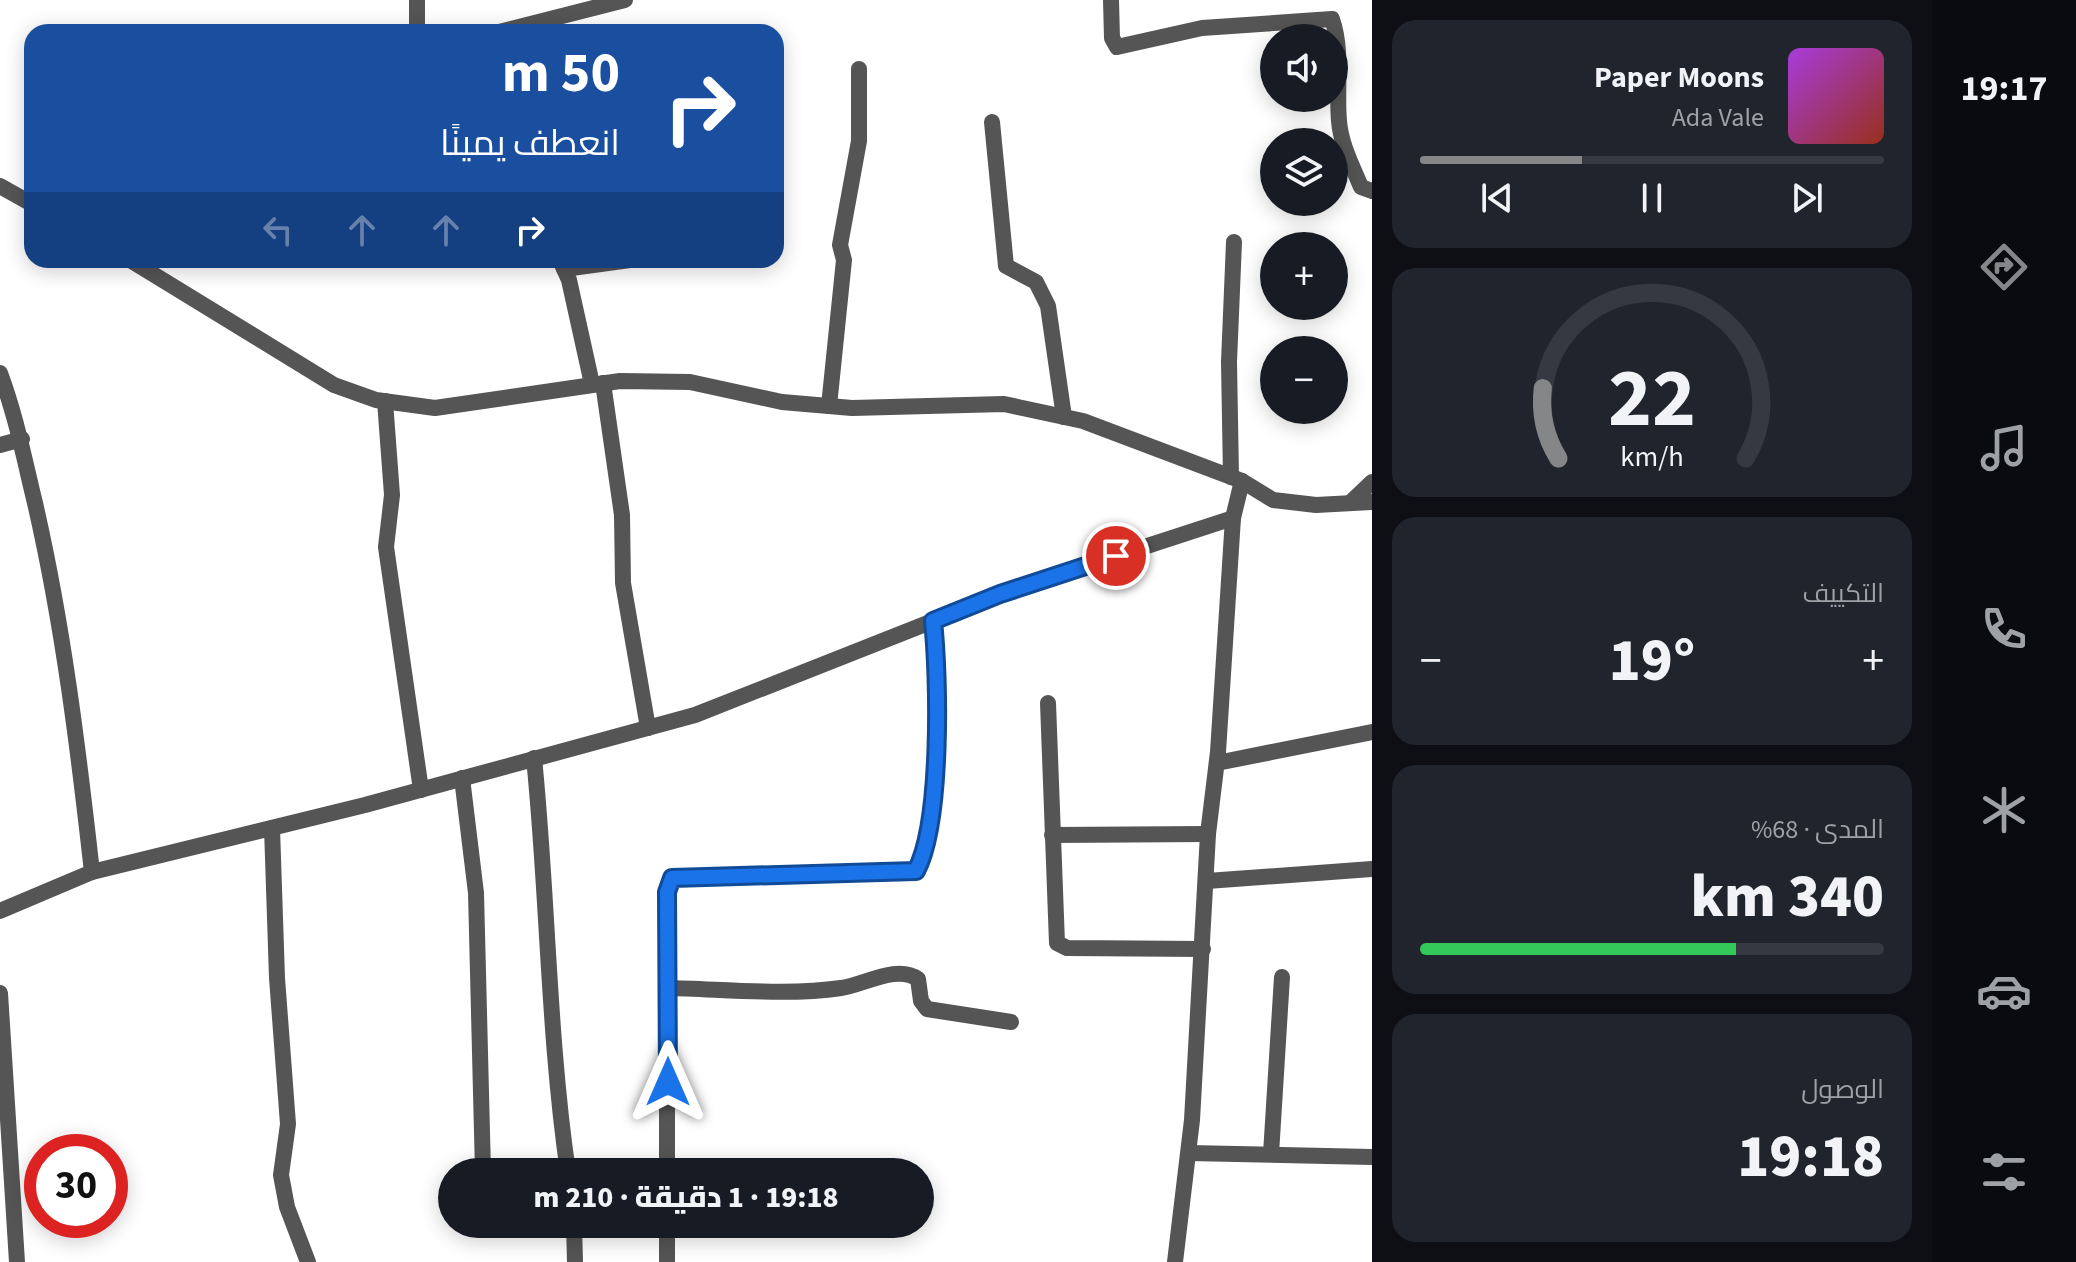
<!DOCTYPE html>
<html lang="ar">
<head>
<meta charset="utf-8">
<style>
	body { margin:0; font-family:"Source Sans 3",Cairo,sans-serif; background:#20242c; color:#f1f3f6; direction:rtl; height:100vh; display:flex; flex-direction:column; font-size:30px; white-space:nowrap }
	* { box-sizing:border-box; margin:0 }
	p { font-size:26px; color:#9ea1a6 }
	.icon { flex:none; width:44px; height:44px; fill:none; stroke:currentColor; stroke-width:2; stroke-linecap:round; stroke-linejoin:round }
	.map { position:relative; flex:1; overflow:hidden; direction:ltr }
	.panel { display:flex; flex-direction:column; gap:20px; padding:20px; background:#0d0f14; width:560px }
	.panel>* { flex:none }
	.top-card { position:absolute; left:24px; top:24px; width:760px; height:244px; border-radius:24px; box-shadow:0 4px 20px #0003; direction:rtl; background:#1a4fa0; color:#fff; overflow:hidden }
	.controls { position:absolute; left:1260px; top:24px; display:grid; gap:16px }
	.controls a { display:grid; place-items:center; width:88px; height:88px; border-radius:50%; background:#171b24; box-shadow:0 4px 20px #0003; font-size:40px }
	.speed { position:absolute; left:24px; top:1134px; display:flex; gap:16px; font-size:40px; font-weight:700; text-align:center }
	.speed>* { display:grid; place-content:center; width:104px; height:104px; border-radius:50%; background:#171b24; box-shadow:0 4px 20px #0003; line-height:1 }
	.speed .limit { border:12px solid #d22; background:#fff; color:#111 }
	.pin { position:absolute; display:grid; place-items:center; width:68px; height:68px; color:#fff; margin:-34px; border:4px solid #fff; border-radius:50%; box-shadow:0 2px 8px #0007 }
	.me { position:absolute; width:88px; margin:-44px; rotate:0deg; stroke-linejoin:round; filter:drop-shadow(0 0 6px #0008) }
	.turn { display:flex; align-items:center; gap:28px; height:168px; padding:0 32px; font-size:36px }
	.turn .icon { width:104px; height:104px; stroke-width:2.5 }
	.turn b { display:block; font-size:56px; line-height:68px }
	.lanes { display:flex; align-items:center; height:76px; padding:0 32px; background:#0003; justify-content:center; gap:40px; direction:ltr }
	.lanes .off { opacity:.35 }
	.big { font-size:60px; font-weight:800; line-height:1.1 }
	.panel .tile { flex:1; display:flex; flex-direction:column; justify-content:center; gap:12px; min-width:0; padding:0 28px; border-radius:24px; background:#20242c }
	.panel .dial { align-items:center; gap:0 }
	.dial svg { height:208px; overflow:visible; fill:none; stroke:#363941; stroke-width:7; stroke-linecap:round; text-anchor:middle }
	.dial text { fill:#f1f3f6; stroke:none }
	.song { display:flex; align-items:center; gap:24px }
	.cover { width:96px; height:96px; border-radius:12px; background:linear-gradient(135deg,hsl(280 70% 55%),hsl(10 70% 35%)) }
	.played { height:8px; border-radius:4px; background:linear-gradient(90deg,#858687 35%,#363941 35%) }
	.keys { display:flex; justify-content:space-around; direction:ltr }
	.heat { display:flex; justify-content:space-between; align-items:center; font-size:44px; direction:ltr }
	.charge { height:12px; border-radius:6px; background:linear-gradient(90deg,#34c759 68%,#363941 0) }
	.trip { position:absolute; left:438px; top:1158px; width:496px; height:80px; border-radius:40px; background:#171b24; box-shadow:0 4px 20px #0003; font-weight:800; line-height:80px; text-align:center; direction:rtl }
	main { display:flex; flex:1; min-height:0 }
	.tabs { display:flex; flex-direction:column; width:144px; justify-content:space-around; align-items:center; background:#090b0e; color:#9ea1a6 }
	.tabs .icon { width:56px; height:56px }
	.tabs .active { color:#858687 }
	.tabs b { font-size:36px; color:#f1f3f6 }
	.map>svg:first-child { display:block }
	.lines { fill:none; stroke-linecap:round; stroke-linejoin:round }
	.minor { stroke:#555; stroke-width:16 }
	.route-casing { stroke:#114b97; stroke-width:20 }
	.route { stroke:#1a73e8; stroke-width:14 }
</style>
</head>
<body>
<main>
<nav class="tabs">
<b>19:17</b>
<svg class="icon active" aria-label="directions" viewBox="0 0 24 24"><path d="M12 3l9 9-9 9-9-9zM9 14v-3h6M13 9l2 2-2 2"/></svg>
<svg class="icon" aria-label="music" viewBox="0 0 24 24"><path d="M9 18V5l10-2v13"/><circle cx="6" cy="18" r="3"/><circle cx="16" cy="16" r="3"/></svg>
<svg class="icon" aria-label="phone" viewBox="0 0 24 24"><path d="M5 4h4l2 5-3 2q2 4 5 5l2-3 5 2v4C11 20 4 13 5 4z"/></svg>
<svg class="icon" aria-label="climate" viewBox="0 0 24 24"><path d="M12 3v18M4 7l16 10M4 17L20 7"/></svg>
<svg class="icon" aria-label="car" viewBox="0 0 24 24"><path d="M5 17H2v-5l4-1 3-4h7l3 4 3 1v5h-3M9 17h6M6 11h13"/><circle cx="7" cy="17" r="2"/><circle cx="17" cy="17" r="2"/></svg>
<svg class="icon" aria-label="filters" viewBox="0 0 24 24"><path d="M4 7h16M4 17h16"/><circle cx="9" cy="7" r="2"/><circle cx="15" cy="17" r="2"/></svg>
</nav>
<section class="panel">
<div class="tile">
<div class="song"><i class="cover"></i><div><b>Paper Moons</b><p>Ada Vale</p></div></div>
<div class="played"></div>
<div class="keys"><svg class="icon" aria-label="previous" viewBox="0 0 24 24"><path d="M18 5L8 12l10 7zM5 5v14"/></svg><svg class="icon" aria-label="pause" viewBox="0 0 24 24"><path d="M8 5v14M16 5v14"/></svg><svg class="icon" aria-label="next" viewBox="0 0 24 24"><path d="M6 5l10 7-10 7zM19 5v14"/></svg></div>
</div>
<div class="tile dial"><svg viewBox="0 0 100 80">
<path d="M14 69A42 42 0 1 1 86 69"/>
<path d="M14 69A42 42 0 0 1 8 42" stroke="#858687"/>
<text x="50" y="56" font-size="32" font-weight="700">22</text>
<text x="50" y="72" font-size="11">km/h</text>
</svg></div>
<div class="tile"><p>التكييف</p>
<div class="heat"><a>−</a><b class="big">19°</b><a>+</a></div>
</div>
<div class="tile"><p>المدى · 68%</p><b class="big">340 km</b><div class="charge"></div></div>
<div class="tile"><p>الوصول</p><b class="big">19:18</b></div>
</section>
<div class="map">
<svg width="1372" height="1262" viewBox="0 0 1372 1262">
	<rect width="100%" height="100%" fill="#fff"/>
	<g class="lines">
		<!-- minor -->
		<g class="minor">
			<path d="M417,0v32"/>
			<path d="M1111,0l1,38 5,9 85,-19 130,-9c11,32 4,68 7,102 2,24 13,44 22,66l11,4"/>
			<path d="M499,32l126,-32"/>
			<path d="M992,122l14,144 30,16 12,24 16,111"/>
			<path d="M0,186l32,18"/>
			<path d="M130,260l204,125 42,15 59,8 185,-27 70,1 92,20 70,6 152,-4 79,17 159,60 31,19 43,5 56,-3"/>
			<path d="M560,260l9,20 23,104"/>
			<path d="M564,269l66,-9"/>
			<path d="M0,373c16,43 24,85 35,130 28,122 43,244 57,369"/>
			<path d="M603,383l19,132 1,68 25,145"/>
			<path d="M385,401l7,94 -6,52 35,243"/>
			<path d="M829,406l15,-146 -4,-15 19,-104v-72"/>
			<path d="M0,445l22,-6"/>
			<path d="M1231,477l-2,-115 5,-120"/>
			<path d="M1352,501l20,-19"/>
			<path d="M1048,703l9,240 10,5 136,1"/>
			<path d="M534,758c14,138 14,277 34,414"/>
			<path d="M1217,763l155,-31"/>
			<path d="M462,778l14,115 7,279"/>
			<path d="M272,828l5,150 11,146 -7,51 6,32 21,55"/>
			<path d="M1052,835l156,-1"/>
			<path d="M1207,881l165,-12"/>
			<path d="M0,911l92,-39 273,-67 330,-90 238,-94"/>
			<path d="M667,988c55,1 121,8 174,0 23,-3 56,-24 77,-9l3,22 6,8 84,13"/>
			<path d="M0,993l17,269"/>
			<path d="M1189,1153l183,4"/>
			<path d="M1271,1154l11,-177"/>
			<path d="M667,1172v-280l5,-14 244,-7c26,-48 23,-194 17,-250l67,-27 233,-76"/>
			<path d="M574,1224l1,38"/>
			<path d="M667,1262v-38"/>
			<path d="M1175,1262l17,-142 16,-286 10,-82 15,-234 9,-37"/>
		</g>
	</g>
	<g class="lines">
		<!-- route casing -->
		<g class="route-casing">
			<path id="route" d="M668,1082l-1,-190 5,-14 244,-7c26,-48 23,-194 17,-250l67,-27 116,-38"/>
		</g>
		<!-- route -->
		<use href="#route" class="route"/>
	</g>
</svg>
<div class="controls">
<a><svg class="icon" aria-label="sound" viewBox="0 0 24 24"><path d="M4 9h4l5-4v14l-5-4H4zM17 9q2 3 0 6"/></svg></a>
<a><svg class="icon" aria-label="layers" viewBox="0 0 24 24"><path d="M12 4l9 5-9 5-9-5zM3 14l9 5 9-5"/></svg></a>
<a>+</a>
<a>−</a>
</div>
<div class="speed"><div class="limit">30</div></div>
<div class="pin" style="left:1116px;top:556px;background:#d93025"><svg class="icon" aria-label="arrive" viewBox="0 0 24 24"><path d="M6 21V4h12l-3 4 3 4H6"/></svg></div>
<svg class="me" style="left:668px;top:1082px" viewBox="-20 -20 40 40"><path d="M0-17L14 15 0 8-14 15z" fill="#1a73e8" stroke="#fff" stroke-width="4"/></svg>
<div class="trip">19:18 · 1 دقيقة · 210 m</div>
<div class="top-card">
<div class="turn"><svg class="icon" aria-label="right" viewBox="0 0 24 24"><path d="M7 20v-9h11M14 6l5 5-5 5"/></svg><div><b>50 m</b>انعطف يمينًا</div></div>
<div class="lanes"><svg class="icon off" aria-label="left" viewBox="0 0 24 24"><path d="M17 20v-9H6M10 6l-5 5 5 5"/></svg><svg class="icon off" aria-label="ahead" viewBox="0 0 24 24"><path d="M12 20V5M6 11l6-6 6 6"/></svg><svg class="icon off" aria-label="ahead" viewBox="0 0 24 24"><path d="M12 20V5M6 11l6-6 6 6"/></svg><svg class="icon" aria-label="right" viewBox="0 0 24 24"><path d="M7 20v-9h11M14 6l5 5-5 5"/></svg></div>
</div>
</div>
</main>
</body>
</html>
